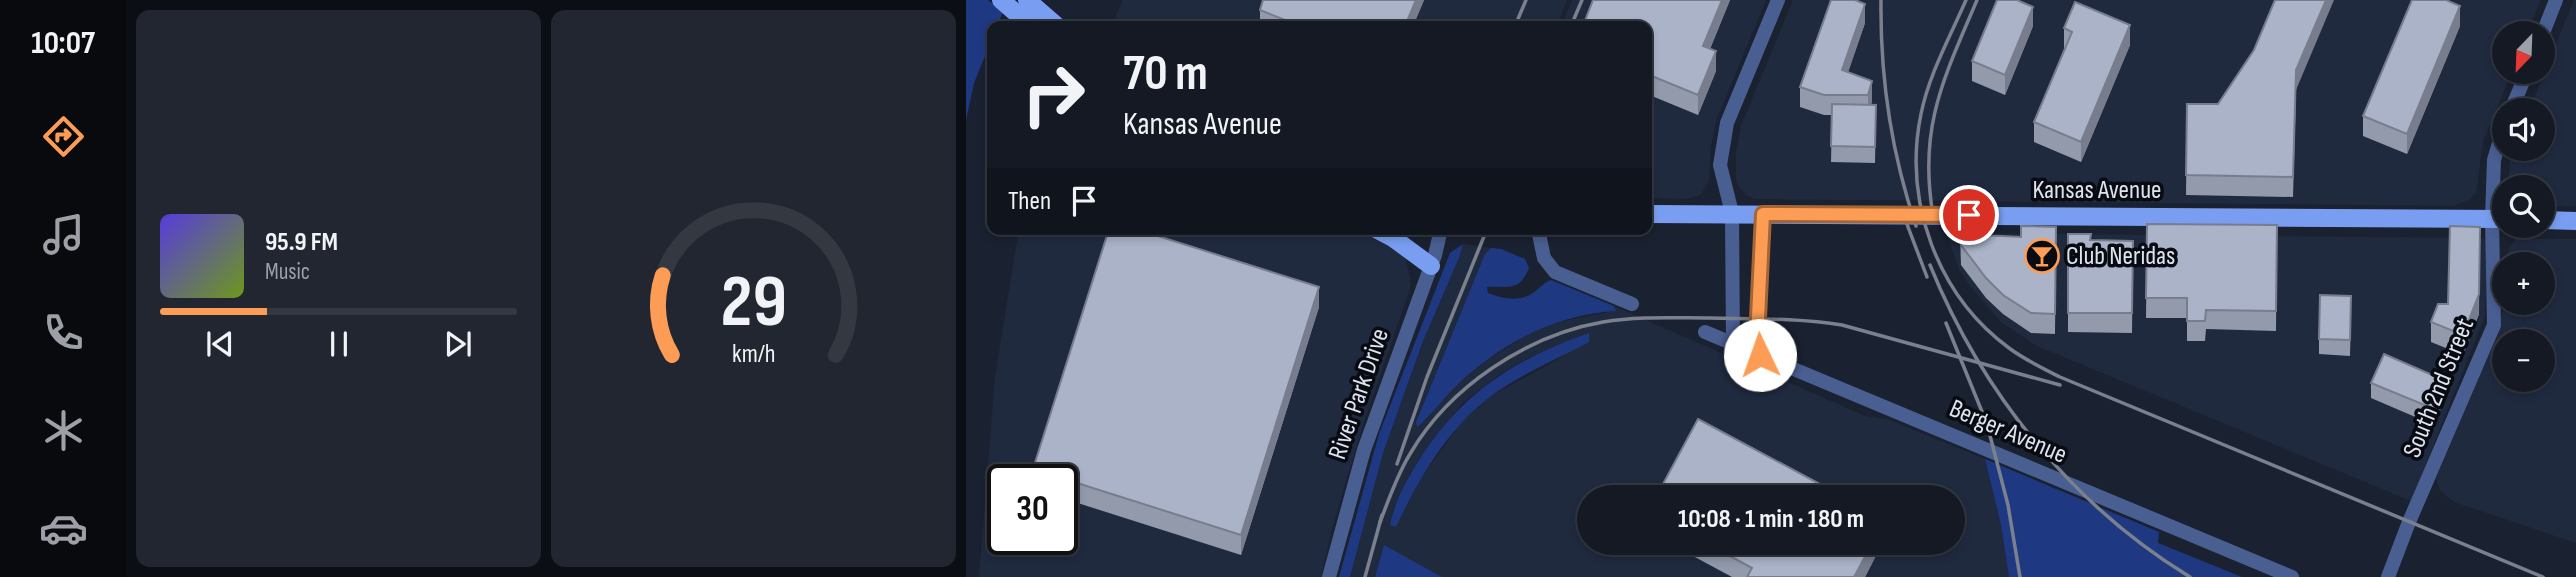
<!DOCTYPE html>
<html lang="en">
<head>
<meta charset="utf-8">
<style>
	body { margin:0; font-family:"Sofia Sans Condensed",sans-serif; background:#212631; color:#f1f3f6; height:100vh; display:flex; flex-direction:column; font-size:26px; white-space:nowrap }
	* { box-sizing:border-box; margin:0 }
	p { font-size:23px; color:#9da0a6 }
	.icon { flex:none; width:38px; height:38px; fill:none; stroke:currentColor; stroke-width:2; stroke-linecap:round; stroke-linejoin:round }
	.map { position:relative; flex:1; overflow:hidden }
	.sheet { display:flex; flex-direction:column; gap:10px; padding:10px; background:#0b0e14; width:840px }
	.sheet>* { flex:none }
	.hud { position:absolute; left:21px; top:21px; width:665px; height:214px; border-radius:14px; box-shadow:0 4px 10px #0003,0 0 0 2px #333841; background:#141924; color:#f1f3f6; overflow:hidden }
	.needle { width:46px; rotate:203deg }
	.buttons { position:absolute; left:1526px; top:21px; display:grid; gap:14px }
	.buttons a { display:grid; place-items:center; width:63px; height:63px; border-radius:50%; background:#141924; box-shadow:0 4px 10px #0003,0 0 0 2px #333841; font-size:35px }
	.speed { position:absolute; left:21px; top:464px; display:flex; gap:14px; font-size:35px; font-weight:700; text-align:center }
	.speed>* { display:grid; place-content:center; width:91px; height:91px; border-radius:50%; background:#141924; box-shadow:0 4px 10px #0003,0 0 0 2px #333841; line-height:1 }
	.speed .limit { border:4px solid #111; border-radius:10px; background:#fff; color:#111 }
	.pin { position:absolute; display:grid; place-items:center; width:60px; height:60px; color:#fff; margin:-30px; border:4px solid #fff; border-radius:50%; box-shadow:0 2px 7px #0007 }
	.me { position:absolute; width:77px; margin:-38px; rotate:357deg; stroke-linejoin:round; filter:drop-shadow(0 0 5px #0008) }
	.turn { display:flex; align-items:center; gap:24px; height:147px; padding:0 21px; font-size:32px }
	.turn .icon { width:91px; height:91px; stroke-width:2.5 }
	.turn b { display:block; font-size:49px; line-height:60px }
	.then { display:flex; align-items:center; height:66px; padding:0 21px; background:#0003; gap:14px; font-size:26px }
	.sheet .tile { flex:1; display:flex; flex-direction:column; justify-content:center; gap:10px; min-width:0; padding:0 24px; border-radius:14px; background:#212631 }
	.sheet .dial { align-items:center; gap:0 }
	.dial svg { height:182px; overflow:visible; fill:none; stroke:#333841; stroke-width:7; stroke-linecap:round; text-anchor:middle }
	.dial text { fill:#f1f3f6; stroke:none }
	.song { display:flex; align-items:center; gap:21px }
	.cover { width:84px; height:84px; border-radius:10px; background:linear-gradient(135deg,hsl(250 70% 55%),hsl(80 70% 35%)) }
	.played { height:7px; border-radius:4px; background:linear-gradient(90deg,#fd9c55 30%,#333841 30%) }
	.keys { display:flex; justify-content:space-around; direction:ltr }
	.sheet .tiles { flex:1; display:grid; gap:10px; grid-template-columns:repeat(2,1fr) }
	.trip { position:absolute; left:611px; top:485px; width:388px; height:70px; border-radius:35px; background:#141924; box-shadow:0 4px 10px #0003,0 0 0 2px #333841; font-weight:700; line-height:70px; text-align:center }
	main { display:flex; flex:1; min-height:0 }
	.tab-bar { display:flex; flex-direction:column; width:126px; justify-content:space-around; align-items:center; background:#080a0e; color:#9da0a6 }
	.tab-bar .icon { width:49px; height:49px }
	.tab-bar .selected { color:#fd9c55 }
	.tab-bar b { font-size:32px; color:#f1f3f6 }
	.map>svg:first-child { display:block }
	.built { fill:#202a3f; fill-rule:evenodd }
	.green { fill:#1e3982 }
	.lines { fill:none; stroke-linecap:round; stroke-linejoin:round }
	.minor { stroke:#495f92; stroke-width:14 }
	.major { stroke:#799ef1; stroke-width:18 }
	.rail { stroke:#7a808d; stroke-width:3.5 }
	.wall { fill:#929aac }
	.shaded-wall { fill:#777d8c }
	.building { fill:#aab3c8; stroke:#777d8c; stroke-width:2 }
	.route-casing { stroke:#a46537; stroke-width:18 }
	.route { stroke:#fd9c55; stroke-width:12 }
	.labels { text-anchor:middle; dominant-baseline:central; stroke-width:7; stroke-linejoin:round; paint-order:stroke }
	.street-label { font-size:26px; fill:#dee3ee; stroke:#080b12 }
	.poi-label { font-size:26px; fill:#dee3ee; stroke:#080b12; text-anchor:start }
</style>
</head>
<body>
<main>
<nav class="tab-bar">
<b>10:07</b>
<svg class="icon selected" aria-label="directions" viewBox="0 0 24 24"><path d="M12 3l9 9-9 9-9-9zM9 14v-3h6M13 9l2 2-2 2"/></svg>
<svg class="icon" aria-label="music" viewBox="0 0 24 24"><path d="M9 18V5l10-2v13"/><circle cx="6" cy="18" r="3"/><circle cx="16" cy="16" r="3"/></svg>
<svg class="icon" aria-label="phone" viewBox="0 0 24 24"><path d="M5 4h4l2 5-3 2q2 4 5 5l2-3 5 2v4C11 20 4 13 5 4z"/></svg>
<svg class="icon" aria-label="climate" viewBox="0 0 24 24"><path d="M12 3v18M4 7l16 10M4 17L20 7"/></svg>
<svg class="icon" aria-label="car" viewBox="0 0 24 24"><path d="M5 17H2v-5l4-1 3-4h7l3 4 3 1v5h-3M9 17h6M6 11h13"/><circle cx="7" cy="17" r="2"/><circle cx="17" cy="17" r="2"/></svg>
</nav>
<section class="sheet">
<div class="tiles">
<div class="tile">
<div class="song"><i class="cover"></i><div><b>95.9 FM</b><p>Music</p></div></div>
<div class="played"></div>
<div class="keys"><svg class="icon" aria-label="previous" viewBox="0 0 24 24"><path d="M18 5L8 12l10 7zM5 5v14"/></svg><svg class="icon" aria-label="pause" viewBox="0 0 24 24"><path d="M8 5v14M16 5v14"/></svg><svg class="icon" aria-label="next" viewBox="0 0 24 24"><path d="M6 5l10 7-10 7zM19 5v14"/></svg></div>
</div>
<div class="tile dial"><svg viewBox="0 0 100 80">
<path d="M14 69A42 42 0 1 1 86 69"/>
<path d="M14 69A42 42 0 0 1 10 34" stroke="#fd9c55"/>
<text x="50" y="56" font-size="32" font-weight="700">29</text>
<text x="50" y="72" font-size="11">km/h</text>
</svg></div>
</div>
</section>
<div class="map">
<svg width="1610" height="577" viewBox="0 0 1610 577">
	<rect width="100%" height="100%" fill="#1a2130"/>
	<!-- built -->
	<g class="built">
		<path d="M157,0h444l-10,26h-445z"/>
		<path d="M606,0h194l-50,121 -5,25 -2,35 -9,14 -14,4 -39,-1v-172h-86z"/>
		<path d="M827,0h748l-14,33h-23v39h8l-29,70 -7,51 -7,7 -15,6 -699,-7 -9,-4 -7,-8 -3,-7v-28l5,-26z"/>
		<path d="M1608,0h2v206h-33v-19h-35l2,-28 3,-10h30v-39h-14z"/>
		<path d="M53,229h346l19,9 21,19 5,20v12l-48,139 -30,101 -11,48h-342l16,-200zM37,480h59v59h-59z"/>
		<path d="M980,233l533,5 5,1 4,6 -3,71 -74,185 -376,-156 -35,-24 -30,-35 -10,-15z"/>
		<path d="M1551,239h59v304l-119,-40 -10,-6 -7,-7 -4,-12 63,-146 5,-34v5h39v-39h-36l2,-17zM1538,341h39v39h-39z"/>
		<path d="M497,244l28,4 -6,7 -69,166 10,-1 28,-33 30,-25 46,-29 26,-11 59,-11 -1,-5 251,110 22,3 98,40 16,66 8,52h-567l-58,-31 -9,31h-25l33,-124 40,-112 36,-83zM623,334l-25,22 -73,40 -29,25 -40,56 -26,49 -6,-1 3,-15 17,-36 22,-34 31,-37 36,-28 29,-17 31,-14zM623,497h364v45h-364z"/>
	</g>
	<!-- green -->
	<g class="green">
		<path d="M0,0h22l15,12 -6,14h-5v13l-18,44 -8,37z"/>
		<path d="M497,244l-4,14 -36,83 -40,112 -33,124h-11l40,-143 71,-181z"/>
		<path d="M525,248l10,1 24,10 4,9c-10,24 -19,18 -42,19l1,6c15,6 31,9 45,0 7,-5 10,-10 18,-13l63,26 2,5c-62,3 -119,35 -162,77 -13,13 -23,28 -37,39l-1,-5 69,-168z"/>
		<path d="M623,333v9c-33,18 -69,32 -99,55 -43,32 -71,82 -94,130l-6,-2c5,-25 17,-46 31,-68 42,-65 96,-99 168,-124z"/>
		<path d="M1019,459l174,73 -1,11 84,34h-233l-8,-52z"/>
		<path d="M418,545l58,32h-67z"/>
	</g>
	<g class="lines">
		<!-- minor -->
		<g class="minor">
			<path d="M1577,33l13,-33"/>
			<path d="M1545,110l16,-38"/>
			<path d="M572,229l6,29 11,14 77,32"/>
			<path d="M739,332l587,245"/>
			<path d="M767,344l-1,-131 -12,-48 7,-42 51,-123"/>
			<path d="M794,356l-2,-37 5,-105"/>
			<path d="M363,577l35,-127 71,-195 6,-26"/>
			<path d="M1422,577l21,-55 85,-197 -2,-107 2,-58 10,-34"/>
		</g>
		<!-- major -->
		<g class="major">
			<path d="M35,0l30,26"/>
			<path d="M61,0l30,26"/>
			<path d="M681,214l857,5"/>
			<path d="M1577,220l33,1"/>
			<path d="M410,229l17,9 38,28"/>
		</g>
		<!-- rail -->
		<g class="rail">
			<path d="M915,0c-1,78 10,152 35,226"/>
			<path d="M1000,0c-16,37 -37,74 -45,114 -18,87 16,181 88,234 16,12 33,20 51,29l483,200"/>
			<path d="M549,26l11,-26"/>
			<path d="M605,26l11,-26"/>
			<path d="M967,215c-15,-88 11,-137 44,-215"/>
			<path d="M939,219l22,58"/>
			<path d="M964,265c52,128 142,240 260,312"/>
			<path d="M980,323l41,101 21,81 12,72"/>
			<path d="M431,464l30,-87 60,-148"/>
			<path d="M414,522c9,-23 17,-47 30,-68 39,-67 117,-119 193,-132 35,-6 71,-4 107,-4 44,1 88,0 132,7l218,60"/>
			<path d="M399,577l17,-62"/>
		</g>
	</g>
	<!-- wall -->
	<g class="wall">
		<path d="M297,0h161l-11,26h-153v-16z"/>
		<path d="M627,0h137l-20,49 6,22 -18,44 -51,-21v-68z"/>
		<path d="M899,23l-17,49 24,29 -1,4h5l-1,58 -44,-1 1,-47h-8l-24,-8v-20z"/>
		<path d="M1067,26l-28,69 -33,-14v-20z"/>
		<path d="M1494,26l-53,128 -44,-18v-20z"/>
		<path d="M1098,28l66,17 -49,117 -47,-20v-20l31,-73 -1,-1z"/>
		<path d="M1330,90l-3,107 -107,-2 1,-91h31z"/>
		<path d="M1181,224l130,1 -1,106 -70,-2 -1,12h-18v-23h-41z"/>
		<path d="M1090,227l-1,107 -24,-1 -28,-19 -17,-16 -25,-33 -1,-31 61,3z"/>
		<path d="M1102,234l22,6 43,1 -1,92 -64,-1z"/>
		<path d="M353,307l-78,248 -179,-57v-18h-29v-11z"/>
		<path d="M1385,312l-1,44 -31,-2v-15z"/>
		<path d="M1513,314l-16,41 -32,-13v-20z"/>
		<path d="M1405,383l75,13 -12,29 -63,-27z"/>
		<path d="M701,542h216l-18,35h-133z"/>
	</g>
	<!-- shaded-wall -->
	<g class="shaded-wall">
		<path d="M450,0h8l-11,26h-8z"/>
		<path d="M756,0h8l-27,66v-20z"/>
		<path d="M1360,0h8l-38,90 -3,107 3,-127z"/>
		<path d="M899,4v19l-23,67v-20z"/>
		<path d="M1494,6v20l-53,128v-20z"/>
		<path d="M1067,7v19l-28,69v-20z"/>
		<path d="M1164,25v20l-49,117v-20z"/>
		<path d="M750,51v20l-18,44v-20z"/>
		<path d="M906,81v20l-4,14v-20z"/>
		<path d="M1514,227l-1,87 -16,41v-20z"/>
		<path d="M353,287v20l-78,248v-20z"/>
		<path d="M1480,381v15l-12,29v-16z"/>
		<path d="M907,542h10l-18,35h-11z"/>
	</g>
	<!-- building -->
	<g class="building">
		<path d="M297,0h153l-11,26h-105l-40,-16z"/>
		<path d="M627,0h129l-19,46 13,5 -18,44 -51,-21v-48h-64z"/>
		<path d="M865,0h24l10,4 -23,66 30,11 -4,14h-44l-24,-8z"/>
		<path d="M1031,0h20l16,7 -28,68 -33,-14z"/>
		<path d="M1309,0h51l-30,70 -3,107 -107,-2 1,-71h31l36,-54z"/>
		<path d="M1446,0h34l14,6 -53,128 -44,-18z"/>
		<path d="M1109,2l55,23 -49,117 -47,-20 38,-90 -8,-4z"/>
		<path d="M866,104l44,1 -1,42 -44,-1z"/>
		<path d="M1181,224l130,1 -1,86 -70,-1 -1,11h-18v-23h-41z"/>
		<path d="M1055,226l35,1 -1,87 -24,-1 -28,-18 -17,-17 -25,-33 -1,-11 61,3z"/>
		<path d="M1484,226l30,1 -1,67 -16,41 -32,-13 7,-18h10z"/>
		<path d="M143,229h27l183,58 -78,248 -208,-66z"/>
		<path d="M1102,234h23l-1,6 43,1 -1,72h-64z"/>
		<path d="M1354,295l31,1 -1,44 -31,-1z"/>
		<path d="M1418,354l62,27 -12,28 -63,-26z"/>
		<path d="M732,419l146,78h-188z"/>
		<path d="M738,542h169l-19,35h-107l5,-9z"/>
	</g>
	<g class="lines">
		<!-- route casing -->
		<g class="route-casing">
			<path id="route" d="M794,355l-2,-37 5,-104 206,1"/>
		</g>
		<!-- route -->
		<use href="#route" class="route"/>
	</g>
	<!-- icons -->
	<defs>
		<g id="bar-ring" transform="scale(1.75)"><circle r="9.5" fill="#080b12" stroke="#fd9c55" stroke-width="1.5"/><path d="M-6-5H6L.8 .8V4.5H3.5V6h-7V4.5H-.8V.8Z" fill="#fd9c55"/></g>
	</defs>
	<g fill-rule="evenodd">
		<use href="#bar-ring" x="1076" y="256"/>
	</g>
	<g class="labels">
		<!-- street labels -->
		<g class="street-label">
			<text x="1131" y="190">Kansas Avenue</text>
			<text transform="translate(1473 388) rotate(-68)">South 2nd Street</text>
			<text transform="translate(393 394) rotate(-71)">River Park Drive</text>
			<text transform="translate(1042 432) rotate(23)">Berger Avenue</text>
		</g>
		<!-- poi labels -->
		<g class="poi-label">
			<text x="1100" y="256">Club Neridas</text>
		</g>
	</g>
</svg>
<div class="buttons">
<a><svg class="needle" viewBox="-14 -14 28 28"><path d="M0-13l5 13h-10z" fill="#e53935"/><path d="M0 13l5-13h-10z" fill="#9da0a6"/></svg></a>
<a><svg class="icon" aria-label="sound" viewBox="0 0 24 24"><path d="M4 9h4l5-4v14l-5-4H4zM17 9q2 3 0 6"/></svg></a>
<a><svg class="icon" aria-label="search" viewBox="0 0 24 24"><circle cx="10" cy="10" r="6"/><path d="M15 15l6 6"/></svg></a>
<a>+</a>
<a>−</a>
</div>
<div class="speed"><div class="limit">30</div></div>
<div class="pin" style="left:1003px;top:215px;background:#d93025"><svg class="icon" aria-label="arrive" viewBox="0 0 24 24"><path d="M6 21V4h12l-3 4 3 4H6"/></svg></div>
<svg class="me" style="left:794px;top:355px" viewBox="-20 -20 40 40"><circle r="19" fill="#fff"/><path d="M0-13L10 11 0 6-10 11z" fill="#fd9c55"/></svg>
<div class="trip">10:08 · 1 min · 180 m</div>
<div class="hud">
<div class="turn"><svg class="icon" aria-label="right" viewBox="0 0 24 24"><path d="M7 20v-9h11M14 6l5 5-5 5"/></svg><div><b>70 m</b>Kansas Avenue</div></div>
<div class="then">Then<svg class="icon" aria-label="arrive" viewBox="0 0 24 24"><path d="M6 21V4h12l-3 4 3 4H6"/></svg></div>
</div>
</div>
</main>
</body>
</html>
